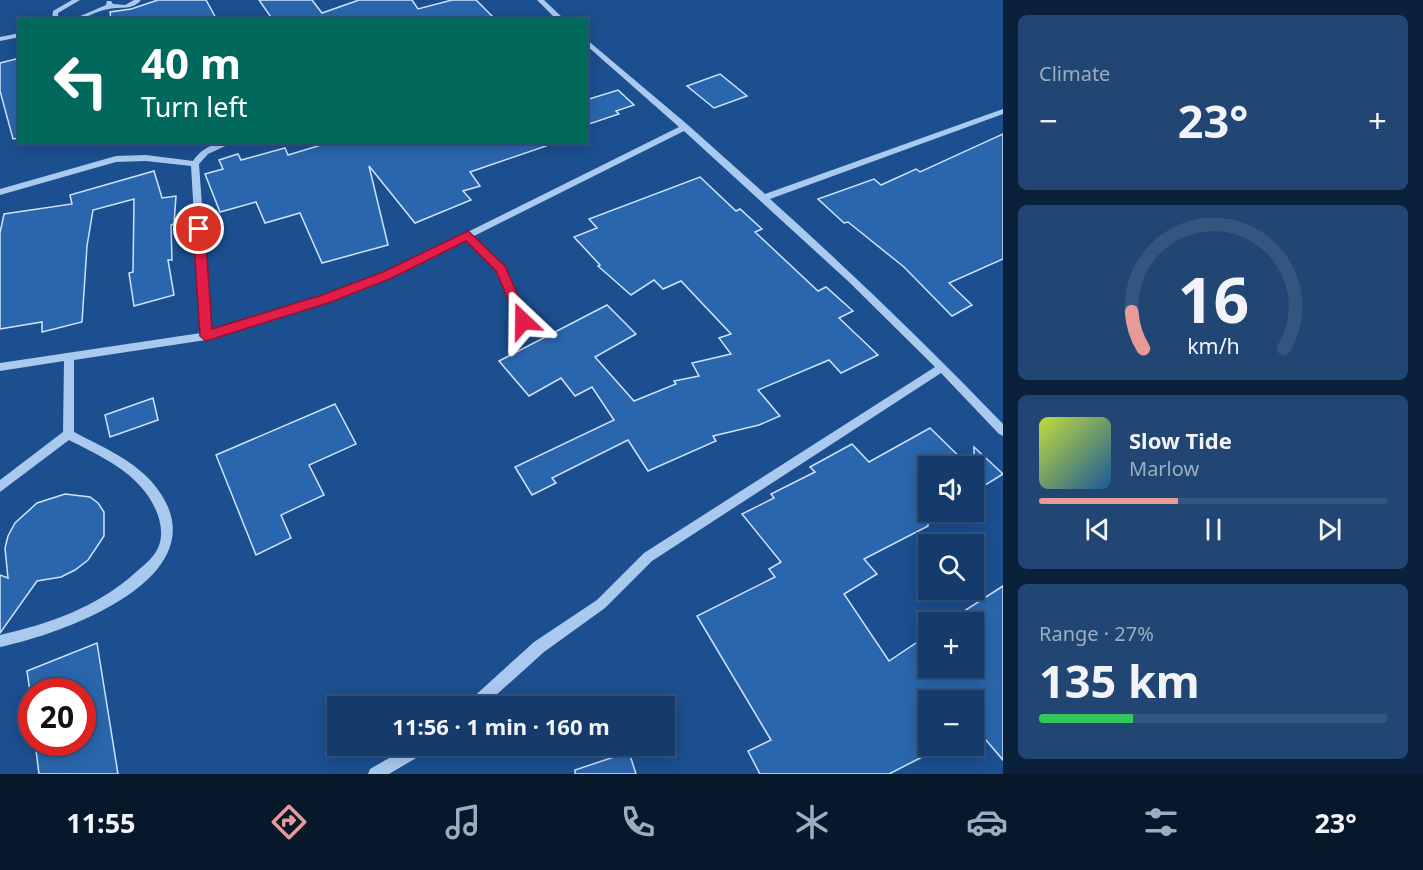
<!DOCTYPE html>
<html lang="en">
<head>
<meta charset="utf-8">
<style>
	body { margin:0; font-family:"Noto Sans",sans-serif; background:#214673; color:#f1f3f6; height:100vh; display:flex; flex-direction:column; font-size:22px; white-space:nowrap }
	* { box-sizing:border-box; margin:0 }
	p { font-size:20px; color:#9dadc1 }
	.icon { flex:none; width:33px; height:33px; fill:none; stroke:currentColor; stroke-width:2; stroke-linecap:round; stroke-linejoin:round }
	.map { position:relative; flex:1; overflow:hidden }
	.drawer { display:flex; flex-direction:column; gap:15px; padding:15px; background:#0b203b; width:420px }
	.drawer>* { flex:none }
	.top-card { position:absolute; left:18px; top:18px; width:570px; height:126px; border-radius:0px; box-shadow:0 3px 15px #0003,0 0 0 2px #33557e; background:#00695c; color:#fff; overflow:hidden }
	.controls { position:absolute; left:918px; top:456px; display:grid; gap:12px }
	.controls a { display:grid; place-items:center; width:66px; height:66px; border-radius:0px; background:#143b6b; box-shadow:0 3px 15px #0003,0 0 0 2px #33557e; font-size:30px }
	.speed { position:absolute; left:18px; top:678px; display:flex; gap:12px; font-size:30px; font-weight:700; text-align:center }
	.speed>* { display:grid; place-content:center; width:78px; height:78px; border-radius:50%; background:#143b6b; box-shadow:0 3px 15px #0003,0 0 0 2px #33557e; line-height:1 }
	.speed .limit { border:9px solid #d22; background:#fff; color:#111 }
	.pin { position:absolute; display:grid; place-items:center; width:51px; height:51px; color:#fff; margin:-26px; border:3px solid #fff; border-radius:50%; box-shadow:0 2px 6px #0007 }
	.me { position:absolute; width:66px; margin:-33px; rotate:337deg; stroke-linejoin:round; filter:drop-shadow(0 0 4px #0008) }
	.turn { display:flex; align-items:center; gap:21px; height:126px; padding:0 24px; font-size:27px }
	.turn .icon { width:78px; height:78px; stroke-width:2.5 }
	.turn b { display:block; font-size:42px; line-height:51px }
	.big { font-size:45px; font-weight:700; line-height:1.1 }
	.drawer .tile { flex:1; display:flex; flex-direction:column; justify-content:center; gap:9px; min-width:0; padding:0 21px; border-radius:9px; background:#214673 }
	.drawer .dial { align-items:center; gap:0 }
	.dial svg { height:156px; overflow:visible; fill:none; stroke:#33557e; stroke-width:7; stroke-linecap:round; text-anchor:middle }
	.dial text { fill:#f1f3f6; stroke:none }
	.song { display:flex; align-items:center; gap:18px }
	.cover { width:72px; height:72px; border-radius:9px; background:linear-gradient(135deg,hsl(70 70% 55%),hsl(210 70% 35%)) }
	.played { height:6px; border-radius:3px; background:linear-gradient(90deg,#e69b98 40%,#33557e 40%) }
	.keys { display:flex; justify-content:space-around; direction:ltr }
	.heat { display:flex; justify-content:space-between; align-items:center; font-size:33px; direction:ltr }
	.charge { height:9px; border-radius:4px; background:linear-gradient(90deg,#34c759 27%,#33557e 0) }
	.trip { position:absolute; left:327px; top:696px; width:348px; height:60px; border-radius:0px; background:#143b6b; box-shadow:0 3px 15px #0003,0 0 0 2px #33557e; font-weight:700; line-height:60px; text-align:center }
	.tabs { display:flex; height:96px; justify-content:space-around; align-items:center; background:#08182b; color:#9dadc1 }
	.tabs .icon { width:42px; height:42px }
	.tabs .active { color:#e69b98 }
	.tabs b { font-size:27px; color:#f1f3f6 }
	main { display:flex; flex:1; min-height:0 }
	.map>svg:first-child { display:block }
	.building { fill:#2a66ad; stroke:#cfe3fa; stroke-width:1.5 }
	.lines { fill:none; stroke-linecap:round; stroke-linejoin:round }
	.minor { fill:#a9c9ee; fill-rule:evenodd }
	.route { fill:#e11d48; stroke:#92132f; stroke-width:1.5 }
</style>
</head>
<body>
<main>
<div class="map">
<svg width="1003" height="774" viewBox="0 0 1003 774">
	<rect width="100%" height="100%" fill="#1b4f8f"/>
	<!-- building -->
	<g class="building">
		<path d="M158,0h48l11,20h-106l-1,-8 21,-3z"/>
		<path d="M259,0h53l10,13 37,-13h53l6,9 34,-9h24l20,20h-223z"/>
		<path d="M20,58v80l-7,1 -13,-48v-28z"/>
		<path d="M720,74l27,22 -33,12 -27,-22z"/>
		<path d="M618,90l16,15 -18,6 3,3 -33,11v-25z"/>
		<path d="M1003,134v125l-54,24 23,22 -20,11 -48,-49 -56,-45 -4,1 -26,-24 56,-20 7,6 35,-16 4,3z"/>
		<path d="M331,142h214l1,4 -76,26 10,14 -17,5 8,9 -56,23 -46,-57 19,79 -66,18 -22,-50 -35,10 -9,-21 -36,10 -15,-38 18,-5 -4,-9 19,-6 3,6 44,-12 3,7z"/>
		<path d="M154,171l8,27 14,-2 -2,28 -3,1 1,35h-4l6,35 -40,11 -5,-33 4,-1 1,-73 -41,11 -6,36 -5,76 -40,10v-10l-42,7v-96l4,-19 68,-10 -2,-9z"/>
		<path d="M700,177l36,34 4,-2 22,20 -7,3 63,59 8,-4 27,24 -14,7 39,37 -37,18 -12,-13 -71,30 22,26 -21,9 -46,11 3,5 -68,30 -20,-31 -76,38 4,5 -24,12 -17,-28 99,-47 -22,-33 -17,9 -14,-18 -32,18 -30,-35 108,-56 29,29 -41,23 39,44 42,-17 -2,-3 25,-5 -7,-13 39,-9 -12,-16 12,-4 -50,-53 -18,8 -9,-9 -23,15 -33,-29 2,-1 -26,-28 23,-9 -8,-9z"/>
		<path d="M153,398l5,22 -48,17 -5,-22z"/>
		<path d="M335,404l21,40 -47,21 15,30 -43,20 10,23 -35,17 -40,-100z"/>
		<path d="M930,428l39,38h-41v60l-64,33 13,15 -33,20 45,67 39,-26v33h46v-46h-27l56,-36v174l-29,-34v-26h-46v54l-39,20h-129l-12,-23 23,-11 -74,-124 78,-39 -6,-8 12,-7 -39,-48 32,-16 -3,-4 44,-22 -5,-5 42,-23 17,18z"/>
		<path d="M974,447l29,27 -29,18z"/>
		<path d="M65,494l25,3 8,6 6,9v24l-16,24 -13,10 -14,7 -24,4 -37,52v-58l8,3 -3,-30 3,-12 7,-13 22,-20z"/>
		<path d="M97,643l21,131h-79l-4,-32h47v-50h-52l-3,-21z"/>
		<path d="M629,752l7,22h-61v-4z"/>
	</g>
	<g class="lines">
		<!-- minor -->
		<g class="minor">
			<path d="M72,0h8l-22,13v7h-6l1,-9z"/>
			<path d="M134,0h7c-10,11 -19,6 -32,9 -14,2 -24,11 -38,11l35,-15 1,-4h4l2,3 12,1z"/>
			<path d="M537,0h7l21,20h-8z"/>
			<path d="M20,33v4l-20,4v-4z"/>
			<path d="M586,39l102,86 77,69 238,-85v5l-233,85c80,72 158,147 233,225v12l-4,-2 -58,-61 -289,188 -47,47 -61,44 -60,54h-17l2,-5 65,-59 63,-42 47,-47 291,-186 -86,-85 -165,-151 -210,105 30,31 24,54 -2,3h-6l-23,-53 -30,-32 -76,38 -85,33 -100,30 -132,20v72c26,14 56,26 77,49 81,92 -85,152 -151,166v-12c49,-11 97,-28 135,-62 8,-7 17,-14 22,-23 11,-20 -2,-48 -16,-63 -19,-22 -47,-34 -72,-47l-69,52v-12l63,-48 1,-71 -64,10v-8l201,-30 -10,-167 -45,-5 -30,1 -116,33v-6l116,-33 30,-1 47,6c10,-15 24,-19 41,-19l-26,12 -9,10 12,167 92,-28 82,-30 294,-146 -93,-82z"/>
			<path d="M410,746h20l-2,5 -39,23h-21l2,-5z"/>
		</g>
	</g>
	<!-- route -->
	<path class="route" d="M199,225l6,4 7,100 110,-34 61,-23 85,-41 37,35 24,55 -1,3h-9l-23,-53 -30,-30 -74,37 -61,24 -125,39 -6,-5 -7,-107z"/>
</svg>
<div class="controls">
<a><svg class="icon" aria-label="sound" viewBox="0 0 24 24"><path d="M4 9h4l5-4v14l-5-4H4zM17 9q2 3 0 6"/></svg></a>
<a><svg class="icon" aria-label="search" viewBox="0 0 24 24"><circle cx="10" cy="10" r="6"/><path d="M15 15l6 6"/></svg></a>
<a>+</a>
<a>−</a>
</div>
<div class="speed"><div class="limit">20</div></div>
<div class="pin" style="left:199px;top:229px;background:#d93025"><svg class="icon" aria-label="arrive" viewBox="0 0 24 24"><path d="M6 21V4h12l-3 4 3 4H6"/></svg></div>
<svg class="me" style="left:523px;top:321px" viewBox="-20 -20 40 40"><path d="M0-17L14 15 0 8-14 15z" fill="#e11d48" stroke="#fff" stroke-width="4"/></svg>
<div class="trip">11:56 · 1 min · 160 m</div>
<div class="top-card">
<div class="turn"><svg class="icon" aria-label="left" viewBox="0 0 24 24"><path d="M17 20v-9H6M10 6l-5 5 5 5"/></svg><div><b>40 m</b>Turn left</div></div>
</div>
</div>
<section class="drawer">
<div class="tile"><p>Climate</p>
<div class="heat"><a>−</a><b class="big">23°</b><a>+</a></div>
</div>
<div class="tile dial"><svg viewBox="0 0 100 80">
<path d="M14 69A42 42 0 1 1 86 69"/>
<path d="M14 69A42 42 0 0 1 8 50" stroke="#e69b98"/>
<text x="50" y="56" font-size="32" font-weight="700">16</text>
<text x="50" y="72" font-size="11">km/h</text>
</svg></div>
<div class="tile">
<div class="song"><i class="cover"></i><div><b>Slow Tide</b><p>Marlow</p></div></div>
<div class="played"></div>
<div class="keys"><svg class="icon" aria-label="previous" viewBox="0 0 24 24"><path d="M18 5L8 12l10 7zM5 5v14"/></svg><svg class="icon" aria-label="pause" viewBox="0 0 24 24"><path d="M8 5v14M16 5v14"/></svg><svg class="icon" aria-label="next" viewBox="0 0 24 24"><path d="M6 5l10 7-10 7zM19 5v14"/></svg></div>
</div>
<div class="tile"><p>Range · 27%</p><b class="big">135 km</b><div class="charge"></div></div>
</section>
</main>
<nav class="tabs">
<b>11:55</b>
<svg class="icon active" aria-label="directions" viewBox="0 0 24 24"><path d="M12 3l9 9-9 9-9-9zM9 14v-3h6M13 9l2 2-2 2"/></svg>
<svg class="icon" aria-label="music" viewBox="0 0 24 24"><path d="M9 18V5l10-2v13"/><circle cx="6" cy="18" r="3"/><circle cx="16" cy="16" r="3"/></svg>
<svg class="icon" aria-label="phone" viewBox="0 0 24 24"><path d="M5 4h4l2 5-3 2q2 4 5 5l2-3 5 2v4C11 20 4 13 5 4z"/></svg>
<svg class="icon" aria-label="climate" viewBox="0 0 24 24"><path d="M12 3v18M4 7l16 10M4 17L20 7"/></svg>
<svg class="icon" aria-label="car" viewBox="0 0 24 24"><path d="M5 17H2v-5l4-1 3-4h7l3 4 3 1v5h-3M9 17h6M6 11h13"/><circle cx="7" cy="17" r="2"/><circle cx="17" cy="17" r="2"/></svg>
<svg class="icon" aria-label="filters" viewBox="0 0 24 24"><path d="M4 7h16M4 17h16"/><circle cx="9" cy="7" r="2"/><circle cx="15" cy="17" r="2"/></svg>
<b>23°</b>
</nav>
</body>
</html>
